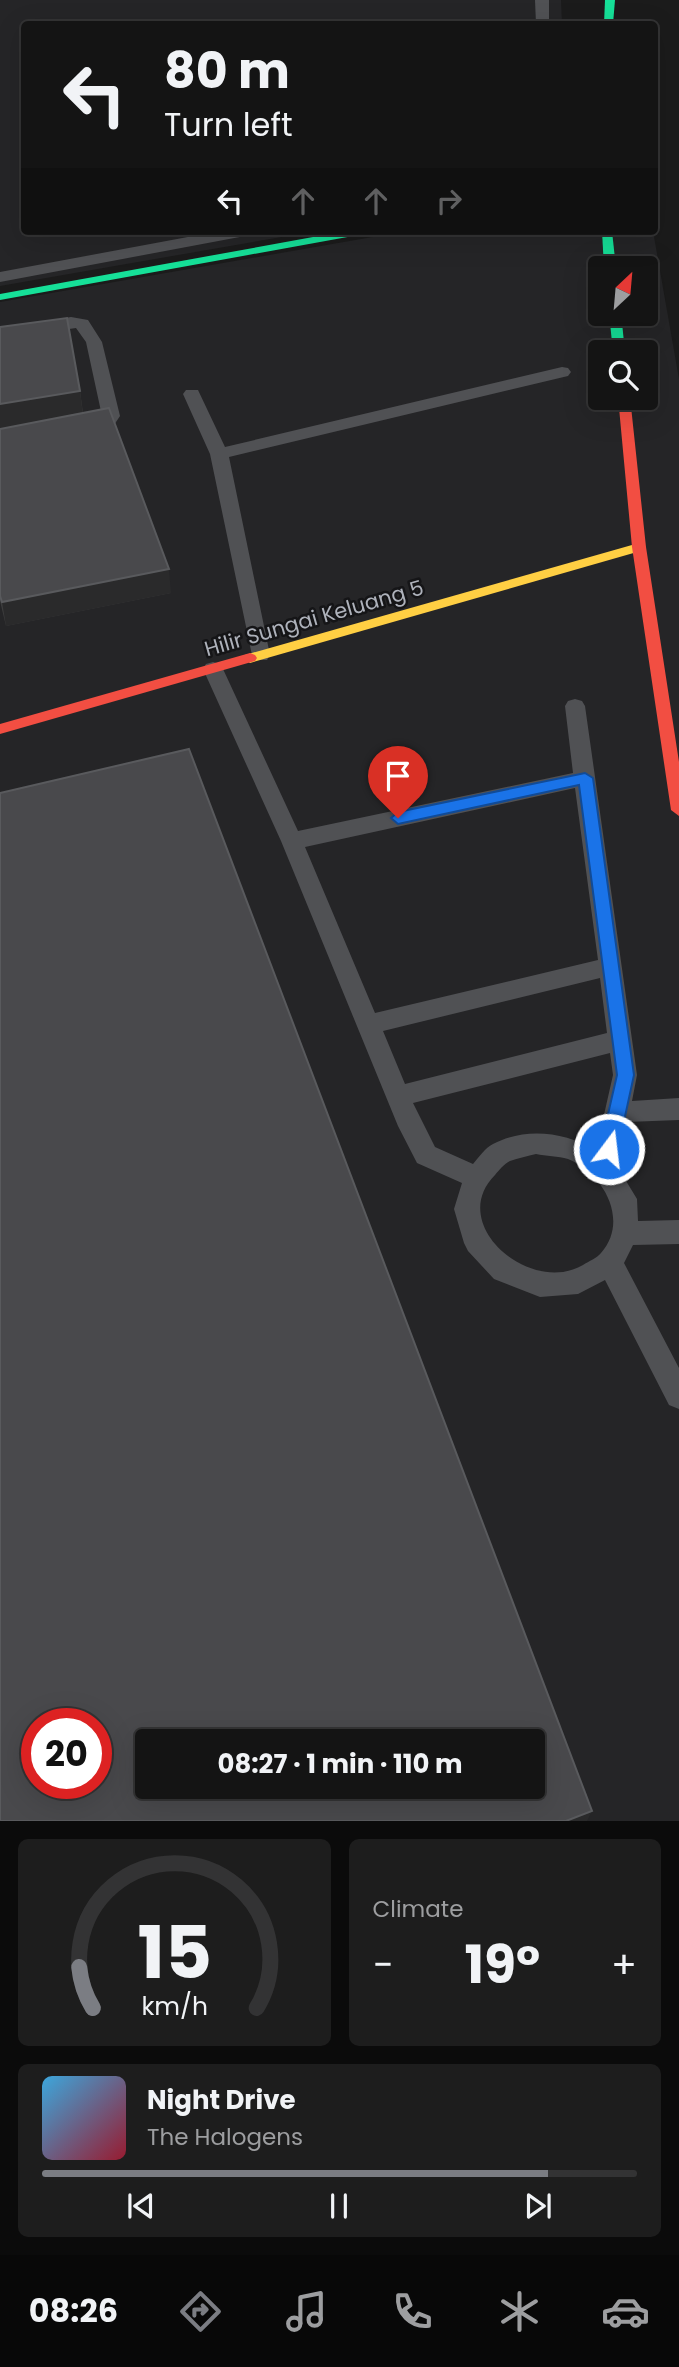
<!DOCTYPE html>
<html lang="en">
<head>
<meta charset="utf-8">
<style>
	body { margin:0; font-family:Poppins,sans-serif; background:#1d1d1d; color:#f1f3f6; height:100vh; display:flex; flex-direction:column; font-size:26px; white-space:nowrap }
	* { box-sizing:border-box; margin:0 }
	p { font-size:23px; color:#9d9ea0 }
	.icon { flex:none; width:38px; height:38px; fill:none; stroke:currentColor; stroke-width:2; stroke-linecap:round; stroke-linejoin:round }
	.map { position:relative; height:1821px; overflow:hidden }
	.sheet { display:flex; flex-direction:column; gap:18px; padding:18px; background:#0b0b0b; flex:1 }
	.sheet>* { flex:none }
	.hud { position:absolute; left:21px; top:21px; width:637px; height:214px; border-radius:7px; box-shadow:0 7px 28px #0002,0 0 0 2px #333334; background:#141414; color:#f1f3f6; overflow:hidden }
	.needle { width:46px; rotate:26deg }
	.tools { position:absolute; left:588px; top:256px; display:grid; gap:14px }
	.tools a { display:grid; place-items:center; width:70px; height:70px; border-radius:7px; background:#141414; box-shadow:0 7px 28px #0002,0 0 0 2px #333334; font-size:35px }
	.speed { position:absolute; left:21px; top:1708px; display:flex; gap:14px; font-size:35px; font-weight:700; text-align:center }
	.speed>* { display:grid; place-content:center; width:91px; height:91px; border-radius:50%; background:#141414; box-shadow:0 7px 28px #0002,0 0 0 2px #333334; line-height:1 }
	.speed .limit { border:10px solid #d22; background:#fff; color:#111 }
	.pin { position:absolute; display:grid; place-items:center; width:60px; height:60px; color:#fff; margin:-72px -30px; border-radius:50% 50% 50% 0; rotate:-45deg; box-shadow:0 0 7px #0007 }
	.pin .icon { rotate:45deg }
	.me { position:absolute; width:77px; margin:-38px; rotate:15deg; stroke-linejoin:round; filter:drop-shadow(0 0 5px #0008) }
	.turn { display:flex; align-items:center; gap:24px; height:147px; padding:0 28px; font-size:32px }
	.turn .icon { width:91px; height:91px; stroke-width:2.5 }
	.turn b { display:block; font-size:49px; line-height:60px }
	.lanes { display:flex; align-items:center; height:66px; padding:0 28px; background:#0003; justify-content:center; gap:35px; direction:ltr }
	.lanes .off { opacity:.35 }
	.big { font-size:52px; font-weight:700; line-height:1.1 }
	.sheet .widget { flex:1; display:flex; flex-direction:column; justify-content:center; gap:10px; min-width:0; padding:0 24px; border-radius:10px; background:#1d1d1d }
	.sheet .dial { align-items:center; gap:0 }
	.dial svg { height:182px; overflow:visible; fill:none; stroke:#333334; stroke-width:7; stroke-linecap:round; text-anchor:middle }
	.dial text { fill:#f1f3f6; stroke:none }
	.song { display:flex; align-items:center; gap:21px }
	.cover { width:84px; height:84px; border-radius:10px; background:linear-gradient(135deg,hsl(200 70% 55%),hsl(350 70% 35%)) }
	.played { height:7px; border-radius:4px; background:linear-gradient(90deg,#7b7d83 85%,#333334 85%) }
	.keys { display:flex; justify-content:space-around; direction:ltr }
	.heat { display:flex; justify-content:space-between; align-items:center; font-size:38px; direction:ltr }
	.sheet .tiles { flex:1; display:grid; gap:18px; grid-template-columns:1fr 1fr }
	.widget:last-child { grid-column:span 2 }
	.trip { position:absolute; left:135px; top:1729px; width:410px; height:70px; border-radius:7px; background:#141414; box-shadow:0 7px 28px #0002,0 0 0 2px #333334; font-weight:700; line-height:70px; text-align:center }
	.tabs { display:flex; height:112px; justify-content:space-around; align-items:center; background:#080808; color:#9d9ea0 }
	.tabs .icon { width:49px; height:49px }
	.tabs .on { color:#7b7d83 }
	.tabs b { font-size:32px; color:#f1f3f6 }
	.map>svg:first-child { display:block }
	.built { fill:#252527; fill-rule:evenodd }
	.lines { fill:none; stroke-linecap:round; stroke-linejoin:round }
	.lane { fill:#505154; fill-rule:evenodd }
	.fast { fill:#16e098; fill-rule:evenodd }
	.slow { fill:#ffcf43; fill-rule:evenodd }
	.jam { fill:#f24e42; fill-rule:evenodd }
	.wall { fill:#3d3d3e }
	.shaded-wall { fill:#2a2a2b }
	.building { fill:#49494c; stroke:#595a5d; stroke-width:2; fill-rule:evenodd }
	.route { fill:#1a73e8; stroke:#114b97; stroke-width:2 }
	.labels { text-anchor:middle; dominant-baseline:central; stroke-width:5; stroke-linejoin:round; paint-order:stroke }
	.street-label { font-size:21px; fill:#aeb2bb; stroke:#151517 }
</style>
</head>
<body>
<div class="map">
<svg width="679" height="1821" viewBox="0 0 679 1821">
	<rect width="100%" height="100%" fill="#1b1b1b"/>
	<!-- built -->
	<g class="built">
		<path d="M0,0h561l1,24h-538v207h292l-316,55z"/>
		<path d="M407,231h246l26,148v1442h-679v-1519zM600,268h46v45h-46zM600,352h46v45h-46zM37,1724h59v59h-59zM147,1741h385v46h-385z"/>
	</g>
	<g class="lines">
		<!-- lane -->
		<g class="lane">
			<path d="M535,0h14v24h-13z"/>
			<path d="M220,231h33l-8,5 -245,46v-10z"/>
			<path d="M71,317l17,3 14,22 18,74 -6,9 -26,4 -9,-5 3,-4 20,-4 -16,-74 -10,-14 -76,11v-10z"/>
			<path d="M562,367l6,1 3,4 -3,4 -339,81 41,198 -3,5h-14l-43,-206 -27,-60 3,-4h12l27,57z"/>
			<path d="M213,662l7,2 3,5 75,162 275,-58 -8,-67 3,-5 7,-2 7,2 3,5 52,369 -5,26 47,-3v22l-52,2 -10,44 20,33 1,22 41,-1v24l-46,1 -9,18 55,105v41l-10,-4 -64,-125 -27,14 -38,3 -46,-18 -26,-28 -4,-8 -10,-34 8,-26 -45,-20 -19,-37 -117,-285 -78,-172 3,-5zM575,788l23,172 -223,53 -70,-166zM600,978l7,55 -202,51 -22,-53zM610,1053l3,22 -17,75c-32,-18 -70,-23 -103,-6 -8,4 -14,13 -20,20l-38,-17 -22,-44zM536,1154c10,2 22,2 32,5 35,14 62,61 33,94 -4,5 -12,8 -18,12 -53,31 -137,-41 -88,-90 4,-5 9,-11 15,-14 8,-3 18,-5 26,-7z"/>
		</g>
		<!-- fast -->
		<g class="fast">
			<path d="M605,0h10l-2,24h-9z"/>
			<path d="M346,231h23l-5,3 -364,66v-6z"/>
			<path d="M602,231h10l4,37h-12z"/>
			<path d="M609,313h12l4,39h-12z"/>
		</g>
		<!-- slow -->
		<path class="slow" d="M639,543l7,4 -2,3 -394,113 -7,-5 2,-3z"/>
		<!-- jam -->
		<g class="jam">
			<path d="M618,397h12l16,150 33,215v54l-8,-6 -39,-263z"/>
			<path d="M250,653l5,2 2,3 -2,3 -255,73v-10z"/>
		</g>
	</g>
	<!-- wall -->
	<path class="wall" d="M80,391l3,22 88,180 -165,33 -6,-25v-172l28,-5z"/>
	<!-- shaded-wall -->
	<g class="shaded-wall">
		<path d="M80,391l3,24 -83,13v-24z"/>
		<path d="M169,569l2,24 -165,33 -4,-24z"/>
		<path d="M592,1811l-5,10h-21z"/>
	</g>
	<!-- building -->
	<g class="building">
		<path d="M67,318l13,73 -80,13v-77z"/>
		<path d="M109,408l60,161 -167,33 -2,-6v-167z"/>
		<path d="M189,749l403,1062 -26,10h-566v-1028zM37,1724h59v59h-59zM147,1741h385v46h-385z"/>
	</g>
	<!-- route -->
	<path class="route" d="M585,773l8,5 41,297 -16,74 -3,6 -6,2 -6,-2 -3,-6 17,-74 -38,-290 -181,39 -7,-6 7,-6z"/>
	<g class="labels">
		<!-- street labels -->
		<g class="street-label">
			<text transform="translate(314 618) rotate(-16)">Hilir Sungai Keluang 5</text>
		</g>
	</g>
</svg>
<div class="tools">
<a><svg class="needle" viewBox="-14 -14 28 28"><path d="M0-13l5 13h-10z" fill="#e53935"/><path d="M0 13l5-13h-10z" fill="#9d9ea0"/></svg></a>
<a><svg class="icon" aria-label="search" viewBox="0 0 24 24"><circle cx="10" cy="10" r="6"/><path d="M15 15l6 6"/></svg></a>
</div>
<div class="speed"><div class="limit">20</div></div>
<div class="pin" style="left:398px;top:818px;background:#d93025"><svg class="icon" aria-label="arrive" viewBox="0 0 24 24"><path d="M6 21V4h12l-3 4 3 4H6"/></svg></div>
<svg class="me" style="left:609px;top:1149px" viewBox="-20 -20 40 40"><circle r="17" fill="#1a73e8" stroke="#fff" stroke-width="3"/><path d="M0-11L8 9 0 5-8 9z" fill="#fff"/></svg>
<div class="trip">08:27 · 1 min · 110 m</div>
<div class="hud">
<div class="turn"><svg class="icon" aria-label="left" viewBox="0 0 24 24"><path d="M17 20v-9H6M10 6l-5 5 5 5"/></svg><div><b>80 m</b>Turn left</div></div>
<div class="lanes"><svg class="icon" aria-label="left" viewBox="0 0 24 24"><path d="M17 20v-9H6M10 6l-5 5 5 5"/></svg><svg class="icon off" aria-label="ahead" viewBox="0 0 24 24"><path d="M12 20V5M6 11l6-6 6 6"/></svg><svg class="icon off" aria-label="ahead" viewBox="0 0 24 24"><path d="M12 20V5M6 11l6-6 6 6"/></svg><svg class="icon off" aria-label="right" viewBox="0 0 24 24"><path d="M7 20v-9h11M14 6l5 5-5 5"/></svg></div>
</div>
</div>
<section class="sheet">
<div class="tiles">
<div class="widget dial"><svg viewBox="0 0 100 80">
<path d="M14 69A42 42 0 1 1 86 69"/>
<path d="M14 69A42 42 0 0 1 8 51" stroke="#7b7d83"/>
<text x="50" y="56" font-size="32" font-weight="700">15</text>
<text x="50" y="72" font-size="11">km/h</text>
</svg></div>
<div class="widget"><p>Climate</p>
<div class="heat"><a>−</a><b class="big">19°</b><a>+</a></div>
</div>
<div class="widget">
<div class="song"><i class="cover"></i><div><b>Night Drive</b><p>The Halogens</p></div></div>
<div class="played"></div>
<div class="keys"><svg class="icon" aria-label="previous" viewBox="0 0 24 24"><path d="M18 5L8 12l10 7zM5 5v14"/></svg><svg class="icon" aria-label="pause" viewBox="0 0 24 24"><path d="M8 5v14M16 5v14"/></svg><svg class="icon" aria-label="next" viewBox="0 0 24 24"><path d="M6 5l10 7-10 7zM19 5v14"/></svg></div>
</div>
</div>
</section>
<nav class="tabs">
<b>08:26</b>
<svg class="icon on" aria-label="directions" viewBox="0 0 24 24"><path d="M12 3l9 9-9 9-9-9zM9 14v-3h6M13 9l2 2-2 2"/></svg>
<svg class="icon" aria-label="music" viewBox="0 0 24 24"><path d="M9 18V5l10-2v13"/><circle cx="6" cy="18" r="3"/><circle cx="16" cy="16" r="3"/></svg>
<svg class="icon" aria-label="phone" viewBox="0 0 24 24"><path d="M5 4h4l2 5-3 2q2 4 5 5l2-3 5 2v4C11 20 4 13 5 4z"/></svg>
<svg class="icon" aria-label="climate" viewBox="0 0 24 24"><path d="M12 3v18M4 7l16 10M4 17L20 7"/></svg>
<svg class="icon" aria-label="car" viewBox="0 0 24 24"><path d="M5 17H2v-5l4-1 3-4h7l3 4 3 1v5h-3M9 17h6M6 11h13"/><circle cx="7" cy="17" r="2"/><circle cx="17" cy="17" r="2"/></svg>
</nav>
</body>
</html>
